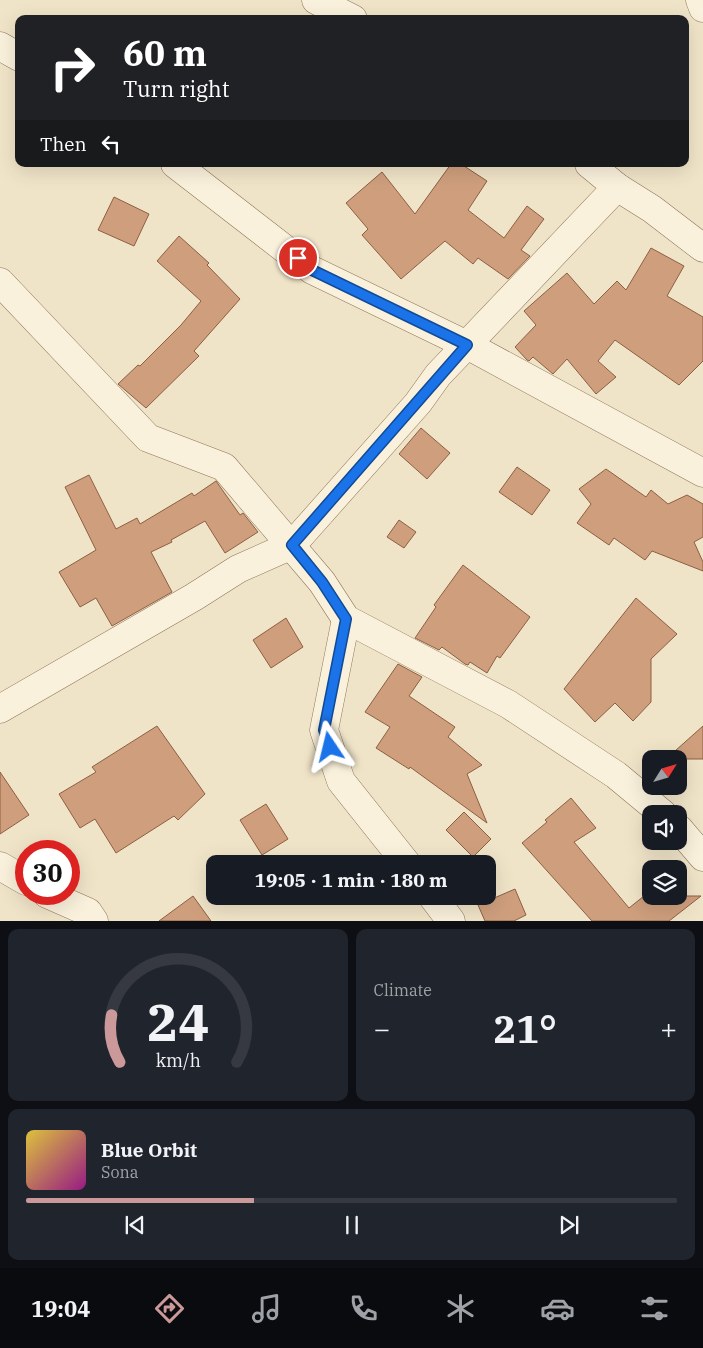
<!DOCTYPE html>
<html lang="en">
<head>
<meta charset="utf-8">
<style>
	body { margin:0; font-family:"IBM Plex Serif",serif; background:#20242c; color:#f1f3f6; height:100vh; display:flex; flex-direction:column; font-size:19px; white-space:nowrap }
	* { box-sizing:border-box; margin:0 }
	p { font-size:16px; color:#9ea1a6 }
	.icon { flex:none; width:28px; height:28px; fill:none; stroke:currentColor; stroke-width:2; stroke-linecap:round; stroke-linejoin:round }
	.map { position:relative; height:921px; overflow:hidden }
	.drawer { display:flex; flex-direction:column; gap:8px; padding:8px; background:#0d0f14; flex:1 }
	.drawer>* { flex:none }
	.hud { position:absolute; left:15px; top:15px; width:674px; height:152px; border-radius:10px; box-shadow:0 5px 20px #0002; background:#202124; color:#fff; overflow:hidden }
	.needle { width:32px; rotate:53deg }
	.tools { position:absolute; left:642px; top:750px; display:grid; gap:10px }
	.tools a { display:grid; place-items:center; width:45px; height:45px; border-radius:10px; background:#171b24; box-shadow:0 5px 20px #0002; font-size:25px }
	.speed { position:absolute; left:15px; top:840px; display:flex; gap:10px; font-size:25px; font-weight:700; text-align:center }
	.speed>* { display:grid; place-content:center; width:65px; height:65px; border-radius:50%; background:#171b24; box-shadow:0 5px 20px #0002; line-height:1 }
	.speed .limit { border:8px solid #d22; background:#fff; color:#111 }
	.pin { position:absolute; display:grid; place-items:center; width:42px; height:42px; color:#fff; margin:-21px; border:2px solid #fff; border-radius:50%; box-shadow:0 1px 5px #0007 }
	.me { position:absolute; width:55px; margin:-28px; rotate:350deg; stroke-linejoin:round; filter:drop-shadow(0 0 4px #0008) }
	.turn { display:flex; align-items:center; gap:18px; height:105px; padding:0 25px; font-size:22px }
	.turn .icon { width:65px; height:65px; stroke-width:2.5 }
	.turn b { display:block; font-size:35px; line-height:42px }
	.then { display:flex; align-items:center; height:48px; padding:0 25px; background:#0003; gap:10px; font-size:19px }
	.big { font-size:38px; font-weight:700; line-height:1.1 }
	.drawer .tile { flex:1; display:flex; flex-direction:column; justify-content:center; gap:8px; min-width:0; padding:0 18px; border-radius:10px; background:#20242c }
	.drawer .dial { align-items:center; gap:0 }
	.dial svg { height:130px; overflow:visible; fill:none; stroke:#363941; stroke-width:7; stroke-linecap:round; text-anchor:middle }
	.dial text { fill:#f1f3f6; stroke:none }
	.song { display:flex; align-items:center; gap:15px }
	.cover { width:60px; height:60px; border-radius:8px; background:linear-gradient(135deg,hsl(50 70% 55%),hsl(310 70% 35%)) }
	.played { height:5px; border-radius:2px; background:linear-gradient(90deg,#cc999b 35%,#363941 35%) }
	.keys { display:flex; justify-content:space-around; direction:ltr }
	.heat { display:flex; justify-content:space-between; align-items:center; font-size:28px; direction:ltr }
	.drawer .tiles { flex:1; display:grid; gap:8px; grid-template-columns:1fr 1fr }
	.tile:last-child { grid-column:span 2 }
	.trip { position:absolute; left:206px; top:855px; width:290px; height:50px; border-radius:10px; background:#171b24; box-shadow:0 5px 20px #0002; font-weight:700; line-height:50px; text-align:center }
	.menu { display:flex; height:80px; justify-content:space-around; align-items:center; background:#090b0e; color:#9ea1a6 }
	.menu .icon { width:35px; height:35px }
	.menu .on { color:#cc999b }
	.menu b { font-size:22px; color:#f1f3f6 }
	.map>svg:first-child { display:block }
	.building { fill:#cf9f7d; stroke:#8d5f41 }
	.lines { fill:none; stroke-linecap:round; stroke-linejoin:round }
	.minor-casing { stroke:#8d765c; stroke-width:29 }
	.minor { stroke:#faf1dc; stroke-width:28 }
	.route-casing { stroke:#114b97; stroke-width:12 }
	.route { stroke:#1a73e8; stroke-width:9 }
</style>
</head>
<body>
<div class="map">
<svg width="703" height="921" viewBox="0 0 703 921">
	<rect width="100%" height="100%" fill="#f0e4c8"/>
	<!-- building -->
	<g class="building">
		<path d="M451,164h10l26,17 -19,29 36,28 23,-32 17,13 -23,31 9,6 -22,23 -30,-21 -5,6 -28,-23 -44,38 -39,-44 6,-6 -22,-26 36,-31 33,42z"/>
		<path d="M114,197l35,17 -15,32 -36,-16z"/>
		<path d="M179,236l30,27 -2,2 33,34 -46,52 5,5 -53,52 -28,-24 20,-19 2,1 41,-41 20,-24 -44,-40z"/>
		<path d="M651,248l33,18 -17,30 36,21v44l-24,24 -64,-45 -17,21 18,16 -20,17 -29,-35 -14,15 -20,-17 -4,4 -2,-1 -12,-13 21,-22 -12,-14 43,-38 27,31 23,-23 9,9z"/>
		<path d="M421,428l29,25 -23,26 -28,-25z"/>
		<path d="M517,467l33,23 -18,25 -33,-23z"/>
		<path d="M606,469l40,28 5,-7 17,14 19,-9 16,9v33l-9,5 9,20v9l-51,-20 -7,9 -31,-22 -5,7 -32,-22 14,-19 -12,-15z"/>
		<path d="M89,475l27,54 21,-11 3,6 52,-31 2,3 22,-15 24,34 3,-2 15,19 -33,21 -20,-32 -34,19 1,2 -21,10 21,40 -60,34 -16,-28 -16,9 -21,-35 37,-22 -31,-63z"/>
		<path d="M399,520l17,12 -12,16 -17,-11z"/>
		<path d="M463,565l67,52 -30,41 -3,-2 -10,17 -17,-11 -2,3 -3,-1 -23,-17 -3,3 -24,-12 21,-31 -2,-2z"/>
		<path d="M636,598l41,36 -26,25v43l-18,19 -18,-18 -20,19 -31,-33z"/>
		<path d="M286,618l17,29 -32,21 -18,-28z"/>
		<path d="M398,664l24,13 -13,19 46,31 -7,10 34,28 -15,9 20,49 -77,-56 -1,2 -33,-21 14,-21 -25,-15z"/>
		<path d="M157,726l48,68 -27,26 -4,-4 -58,37 -21,-34 -15,9 -21,-34 37,-22 -4,-5z"/>
		<path d="M703,726v33h-37z"/>
		<path d="M0,772l29,43 -29,19z"/>
		<path d="M571,798l25,30 -22,14 55,66 15,-12h57l-32,25h-77l-70,-78 25,-21 -2,-2z"/>
		<path d="M266,804l22,35 -26,16 -22,-35z"/>
		<path d="M464,812l27,27 -18,18 -27,-27z"/>
		<path d="M515,889l11,26 -12,6h-29l-7,-16z"/>
		<path d="M193,896l18,25h-52z"/>
	</g>
	<g class="lines">
		<!-- minor casing -->
		<g class="minor-casing">
			<g id="minor">
				<path d="M316,0l37,19"/>
				<path d="M700,0l3,8"/>
				<path d="M0,46l19,11"/>
				<path d="M175,164l137,106 155,75 236,128"/>
				<path d="M589,164l28,23 35,22 51,39"/>
				<path d="M0,282l148,156 76,29 98,115 24,37 162,85 108,71 47,39"/>
				<path d="M346,619l-22,111 17,51 66,83"/>
				<path d="M0,709l194,-112 44,-28 54,-24 126,-142 20,-28 179,-188"/>
				<path d="M679,829l24,28"/>
				<path d="M0,866l26,15"/>
				<path d="M47,894l41,18 6,9"/>
				<path d="M432,896l19,25"/>
			</g>
		</g>
		<!-- minor -->
		<use href="#minor" class="minor"/>
	</g>
	<g class="lines">
		<!-- route casing -->
		<g class="route-casing">
			<path id="route" d="M298,258l14,12 155,75 -175,200 30,37 24,37 -22,111 6,17"/>
		</g>
		<!-- route -->
		<use href="#route" class="route"/>
	</g>
</svg>
<div class="tools">
<a><svg class="needle" viewBox="-14 -14 28 28"><path d="M0-13l5 13h-10z" fill="#e53935"/><path d="M0 13l5-13h-10z" fill="#9ea1a6"/></svg></a>
<a><svg class="icon" aria-label="sound" viewBox="0 0 24 24"><path d="M4 9h4l5-4v14l-5-4H4zM17 9q2 3 0 6"/></svg></a>
<a><svg class="icon" aria-label="layers" viewBox="0 0 24 24"><path d="M12 4l9 5-9 5-9-5zM3 14l9 5 9-5"/></svg></a>
</div>
<div class="speed"><div class="limit">30</div></div>
<div class="pin" style="left:298px;top:258px;background:#d93025"><svg class="icon" aria-label="arrive" viewBox="0 0 24 24"><path d="M6 21V4h12l-3 4 3 4H6"/></svg></div>
<svg class="me" style="left:330px;top:747px" viewBox="-20 -20 40 40"><path d="M0-17L14 15 0 8-14 15z" fill="#1a73e8" stroke="#fff" stroke-width="4"/></svg>
<div class="trip">19:05 · 1 min · 180 m</div>
<div class="hud">
<div class="turn"><svg class="icon" aria-label="right" viewBox="0 0 24 24"><path d="M7 20v-9h11M14 6l5 5-5 5"/></svg><div><b>60 m</b>Turn right</div></div>
<div class="then">Then<svg class="icon" aria-label="left" viewBox="0 0 24 24"><path d="M17 20v-9H6M10 6l-5 5 5 5"/></svg></div>
</div>
</div>
<section class="drawer">
<div class="tiles">
<div class="tile dial"><svg viewBox="0 0 100 80">
<path d="M14 69A42 42 0 1 1 86 69"/>
<path d="M14 69A42 42 0 0 1 9 40" stroke="#cc999b"/>
<text x="50" y="56" font-size="32" font-weight="700">24</text>
<text x="50" y="72" font-size="11">km/h</text>
</svg></div>
<div class="tile"><p>Climate</p>
<div class="heat"><a>−</a><b class="big">21°</b><a>+</a></div>
</div>
<div class="tile">
<div class="song"><i class="cover"></i><div><b>Blue Orbit</b><p>Sona</p></div></div>
<div class="played"></div>
<div class="keys"><svg class="icon" aria-label="previous" viewBox="0 0 24 24"><path d="M18 5L8 12l10 7zM5 5v14"/></svg><svg class="icon" aria-label="pause" viewBox="0 0 24 24"><path d="M8 5v14M16 5v14"/></svg><svg class="icon" aria-label="next" viewBox="0 0 24 24"><path d="M6 5l10 7-10 7zM19 5v14"/></svg></div>
</div>
</div>
</section>
<nav class="menu">
<b>19:04</b>
<svg class="icon on" aria-label="directions" viewBox="0 0 24 24"><path d="M12 3l9 9-9 9-9-9zM9 14v-3h6M13 9l2 2-2 2"/></svg>
<svg class="icon" aria-label="music" viewBox="0 0 24 24"><path d="M9 18V5l10-2v13"/><circle cx="6" cy="18" r="3"/><circle cx="16" cy="16" r="3"/></svg>
<svg class="icon" aria-label="phone" viewBox="0 0 24 24"><path d="M5 4h4l2 5-3 2q2 4 5 5l2-3 5 2v4C11 20 4 13 5 4z"/></svg>
<svg class="icon" aria-label="climate" viewBox="0 0 24 24"><path d="M12 3v18M4 7l16 10M4 17L20 7"/></svg>
<svg class="icon" aria-label="car" viewBox="0 0 24 24"><path d="M5 17H2v-5l4-1 3-4h7l3 4 3 1v5h-3M9 17h6M6 11h13"/><circle cx="7" cy="17" r="2"/><circle cx="17" cy="17" r="2"/></svg>
<svg class="icon" aria-label="filters" viewBox="0 0 24 24"><path d="M4 7h16M4 17h16"/><circle cx="9" cy="7" r="2"/><circle cx="15" cy="17" r="2"/></svg>
</nav>
</body>
</html>
